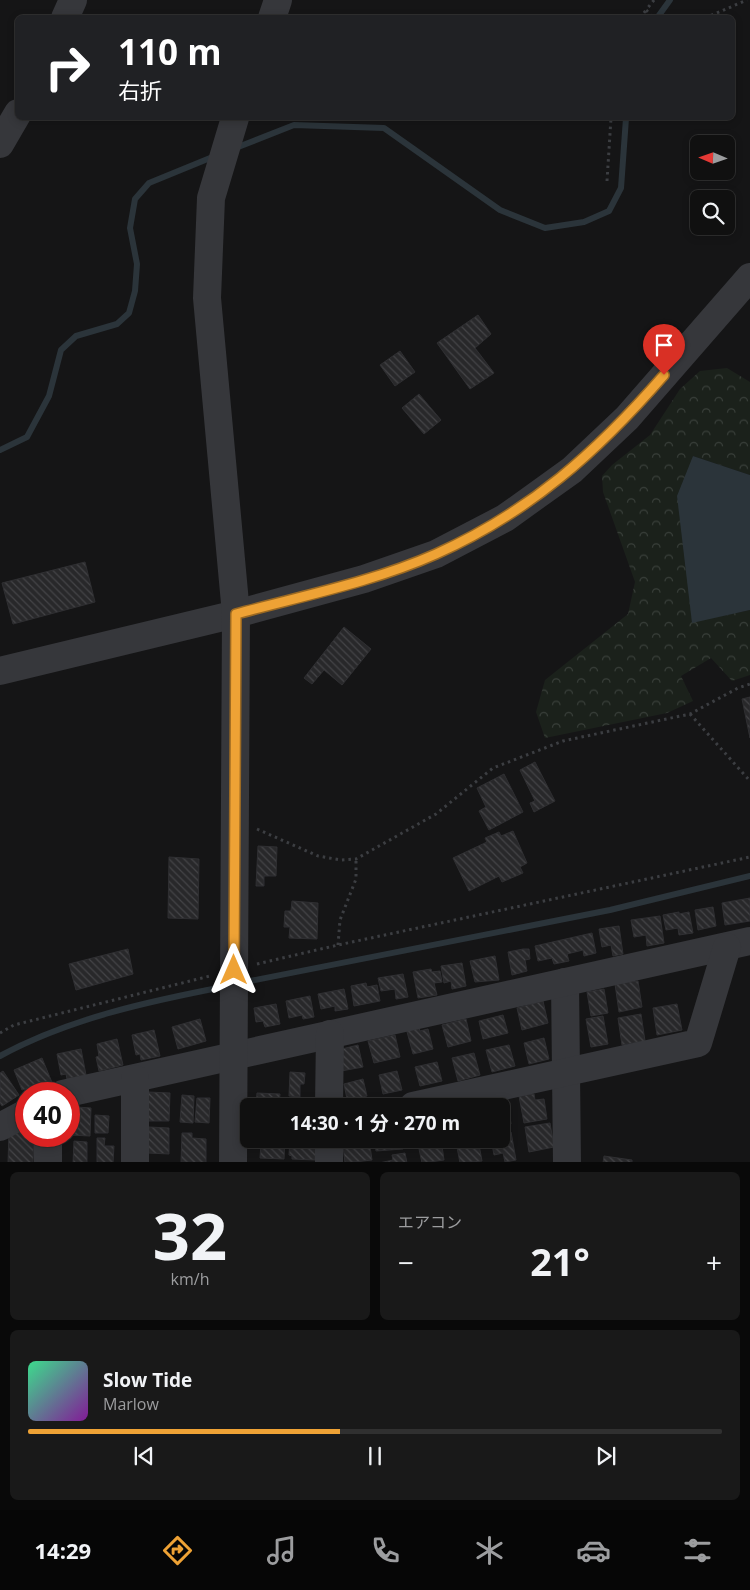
<!DOCTYPE html>
<html lang="ja">
<head>
<meta charset="utf-8">
<style>
	body { margin:0; font-family:"Open Sans","Noto Sans JP",sans-serif; background:#191919; color:#f1f3f6; height:100vh; display:flex; flex-direction:column; font-size:19px; white-space:nowrap }
	* { box-sizing:border-box; margin:0 }
	p { font-size:16px; color:#9c9d9f }
	.icon { flex:none; width:28px; height:28px; fill:none; stroke:currentColor; stroke-width:2; stroke-linecap:round; stroke-linejoin:round }
	.map { position:relative; height:1162px; overflow:hidden }
	.side { display:flex; flex-direction:column; gap:10px; padding:10px; background:#090909; flex:1 }
	.side>* { flex:none }
	.top-card { position:absolute; left:15px; top:15px; width:720px; height:105px; border-radius:8px; box-shadow:0 2px 8px #0003,0 0 0 1px #303030; background:#202124; color:#fff; overflow:hidden }
	.needle { width:32px; rotate:272deg }
	.controls { position:absolute; left:690px; top:135px; display:grid; gap:10px }
	.controls a { display:grid; place-items:center; width:45px; height:45px; border-radius:8px; background:#101010; box-shadow:0 2px 8px #0003,0 0 0 1px #303030; font-size:25px }
	.speed { position:absolute; left:15px; top:1082px; display:flex; gap:10px; font-size:25px; font-weight:700; text-align:center }
	.speed>* { display:grid; place-content:center; width:65px; height:65px; border-radius:50%; background:#101010; box-shadow:0 2px 8px #0003,0 0 0 1px #303030; line-height:1 }
	.speed .limit { border:8px solid #d22; background:#fff; color:#111 }
	.pin { position:absolute; display:grid; place-items:center; width:42px; height:42px; color:#fff; margin:-51px -21px; border-radius:50% 50% 50% 0; rotate:-45deg; box-shadow:0 0 5px #0007 }
	.pin .icon { rotate:45deg }
	.me { position:absolute; width:55px; margin:-28px; rotate:0deg; stroke-linejoin:round; filter:drop-shadow(0 0 4px #0008) }
	.turn { display:flex; align-items:center; gap:18px; height:105px; padding:0 20px; font-size:22px }
	.turn .icon { width:65px; height:65px; stroke-width:2.5 }
	.turn b { display:block; font-size:35px; line-height:42px }
	.big { font-size:38px; font-weight:700; line-height:1.1 }
	.side .card { flex:1; display:flex; flex-direction:column; justify-content:center; gap:8px; min-width:0; padding:0 18px; border-radius:8px; background:#191919 }
	.side .dial { align-items:center; gap:0 }
	.dial b { font-size:65px; line-height:1 }
	.song { display:flex; align-items:center; gap:15px }
	.cover { width:60px; height:60px; border-radius:8px; background:linear-gradient(135deg,hsl(150 70% 55%),hsl(290 70% 35%)) }
	.played { height:5px; border-radius:2px; background:linear-gradient(90deg,#eea235 45%,#303030 45%) }
	.keys { display:flex; justify-content:space-around; direction:ltr }
	.heat { display:flex; justify-content:space-between; align-items:center; font-size:28px; direction:ltr }
	.side .tiles { flex:1; display:grid; gap:10px; grid-template-columns:1fr 1fr }
	.card:last-child { grid-column:span 2 }
	.trip { position:absolute; left:240px; top:1098px; width:270px; height:50px; border-radius:8px; background:#101010; box-shadow:0 2px 8px #0003,0 0 0 1px #303030; font-weight:700; line-height:50px; text-align:center }
	.tab-bar { display:flex; height:80px; justify-content:space-around; align-items:center; background:#060606; color:#9c9d9f }
	.tab-bar .icon { width:35px; height:35px }
	.tab-bar .current { color:#eea235 }
	.tab-bar b { font-size:22px; color:#f1f3f6 }
	.map>svg:first-child { display:block }
	.forest { fill:url(#forest-crowns) }
	.water { fill:#2b343a }
	.lines { fill:none; stroke-linecap:round; stroke-linejoin:round }
	.stream { stroke:#2b343a; stroke-width:6 }
	.building { fill:url(#building-back-hatch); stroke:#2f2f32 }
	.path { stroke:#3c3e42; stroke-width:3; stroke-dasharray:2.5 4; stroke-linecap:butt }
	.minor { stroke:#36373b; stroke-width:28 }
	.route-casing { stroke:#9b6922; stroke-width:12 }
	.route { stroke:#eea235; stroke-width:9 }
</style>
</head>
<body>
<div class="map">
<svg width="750" height="1163" viewBox="0 0 750 1163">
	<defs>
		<pattern id="forest-crowns" width="20" height="18" patternUnits="userSpaceOnUse" patternTransform="scale(1.25)"><rect width="20" height="18" fill="#1b211b"/><path d="M2 6a3 3 0 1 1 6 0M12 15a3 3 0 1 1 6 0" fill="none" stroke="#393f3a"/></pattern>
		<pattern id="building-back-hatch" width="6" height="6" patternUnits="userSpaceOnUse" patternTransform="scale(1.25)"><rect width="6" height="6" fill="#28282a"/><path d="M-1 5l2 2M0 0l6 6M5-1l2 2" fill="none" stroke="#444447"/></pattern>
	</defs>
	<rect width="100%" height="100%" fill="#151516"/>
	<!-- forest -->
	<path class="forest" d="M727,368l23,14v93l-57,-19 -1,166 58,-12v65l-18,6 -21,-23 -30,18 12,25 -26,12 -122,25 -9,-26 9,-32 83,-66 7,-32 -32,-90 -1,-16 10,-11 38,-30 30,-46 20,-18z"/>
	<!-- water -->
	<path class="water" d="M693,456l57,19v135l-58,13 -15,-127z"/>
	<g class="lines">
		<!-- stream -->
		<g class="stream">
			<path d="M657,18l13,-18"/>
			<path d="M233,149l61,-24 90,3 116,82 45,18 39,-6 25,-11 12,-23 5,-70"/>
			<path d="M0,450l27,-13 22,-41 12,-46 15,-14 41,-12 12,-11 6,-22 2,-27 -7,-36 5,-29 14,-16 66,-27"/>
			<path d="M240,983l370,-73 140,-34"/>
			<path d="M0,1056c70,-38 150,-55 228,-70"/>
		</g>
	</g>
	<!-- building -->
	<g class="building">
		<path d="M478,315l13,19 -16,14 19,25 -24,16 -33,-46z"/>
		<path d="M400,351l15,21 -20,14 -15,-21z"/>
		<path d="M419,394l22,26 -17,14 -22,-26z"/>
		<path d="M85,562l10,40 -82,22 -11,-41z"/>
		<path d="M344,627l27,22 -29,36 -18,-15 -12,14 -8,-6z"/>
		<path d="M750,697v41l-8,-39z"/>
		<path d="M535,762l20,39 -21,11 -4,-9 5,-2 -15,-31z"/>
		<path d="M504,774l19,38 -34,18 -10,-19 7,-4 -9,-19z"/>
		<path d="M513,831l14,32 -7,4 3,6 -21,9 -3,-6 -30,15 -16,-33 34,-16 -2,-4 14,-6 2,4z"/>
		<path d="M258,846l19,1 -1,29h-12v10h-8z"/>
		<path d="M169,857l30,2 -1,60 -30,-1z"/>
		<path d="M750,898v23l-25,4 -3,-22z"/>
		<path d="M292,901l26,2 -1,36 -28,-1 1,-11h-6l1,-16h6z"/>
		<path d="M713,907l3,19 -18,4 -3,-20z"/>
		<path d="M679,912v2l10,-2 4,21 -14,2 -1,-7 -12,2 -3,-15z"/>
		<path d="M660,916l4,27 -17,3 -1,-11 -12,2 -3,-17z"/>
		<path d="M619,926l4,28 -10,2 -2,-11 -9,2 -3,-18z"/>
		<path d="M592,933l4,20 -12,3 -1,-6 -16,4 2,7 -15,3 -2,-6 -14,3 -3,-15z"/>
		<path d="M128,949l5,25 -57,16 -7,-26z"/>
		<path d="M523,949h6l1,10 -5,1 2,11 -15,4 -4,-23z"/>
		<path d="M495,956l4,24 -24,2 -5,-21z"/>
		<path d="M462,963l4,23 -14,3 -1,-8 -7,2 -3,-17z"/>
		<path d="M431,969l1,3 8,-1 2,11 -8,1 3,12 -19,3 -5,-26z"/>
		<path d="M403,974l5,23 -12,2 -1,-10 -14,2 -3,-13z"/>
		<path d="M638,981l4,26 -23,5 -4,-28z"/>
		<path d="M366,983l1,4 10,-2 3,16 -26,5 -3,-20z"/>
		<path d="M344,989l4,20 -13,2v-5l-14,3 -3,-15z"/>
		<path d="M604,989l4,24 -17,3 -4,-24z"/>
		<path d="M310,996l4,21 -11,2 -1,-4 -13,3 -3,-17z"/>
		<path d="M543,1001l5,22 -26,7 -5,-22z"/>
		<path d="M276,1004l4,20 -15,3 -2,-6 -7,1 -2,-14z"/>
		<path d="M677,1004l5,26 -25,5 -4,-27z"/>
		<path d="M641,1014l4,27 -23,4 -4,-27z"/>
		<path d="M503,1015l5,18 -25,6 -4,-18z"/>
		<path d="M603,1016l5,28 -17,3 -5,-28z"/>
		<path d="M200,1019l6,22 -28,8 -6,-22z"/>
		<path d="M466,1019l5,22 -23,6 -6,-22z"/>
		<path d="M418,1025l2,6 8,-2 5,20 -20,5 -7,-26z"/>
		<path d="M154,1030l6,26 -19,4 -1,-6 -4,1 -4,-20z"/>
		<path d="M395,1035l5,22 -26,6 -6,-22z"/>
		<path d="M544,1038l5,21 -20,5 -5,-21z"/>
		<path d="M117,1039l6,26 -24,6 -3,-14 3,-1 -2,-12z"/>
		<path d="M358,1045l5,22 -22,4 1,-22z"/>
		<path d="M509,1045l6,21 -23,6 -6,-22z"/>
		<path d="M81,1049l5,26 -19,4 -1,-5 -5,1 -4,-21z"/>
		<path d="M474,1053l6,22 -22,6 -6,-23z"/>
		<path d="M42,1058l11,27 -21,9 -3,-6 -7,2 -8,-20z"/>
		<path d="M437,1062l5,19 -22,5 -5,-19z"/>
		<path d="M3,1071l16,24 -17,11 -2,-3v-30z"/>
		<path d="M397,1071l5,19 -19,4 -4,-19z"/>
		<path d="M290,1072l15,1 -1,11h-4v13l-11,-1z"/>
		<path d="M363,1079l4,17 -9,2 1,4 -11,2 -4,-20z"/>
		<path d="M148,1092l22,1 -1,28h-22z"/>
		<path d="M257,1093l23,1 -1,12h-23z"/>
		<path d="M534,1094l1,6 9,-1 3,20 -23,4 -5,-27z"/>
		<path d="M182,1095l12,1 -1,27 -13,-1z"/>
		<path d="M197,1098h13l-1,25 -14,-1z"/>
		<path d="M288,1100l29,1 -1,5h-28z"/>
		<path d="M508,1103l3,21 -10,2v-20l-5,-1z"/>
		<path d="M77,1107l14,1 -1,28 -21,-1v-15h7z"/>
		<path d="M95,1115l14,1 -1,17h-13z"/>
		<path d="M550,1123l4,24 -25,5 -4,-25z"/>
		<path d="M149,1127l20,1v26l-21,-1z"/>
		<path d="M9,1131h17v5h8l-1,27h-25z"/>
		<path d="M511,1132l5,28 -11,2 -2,-9 -9,2 -3,-16h10v-6z"/>
		<path d="M182,1133h10v5l14,1v24l-25,-1z"/>
		<path d="M97,1138h8l-1,8h10l-1,17h-16z"/>
		<path d="M272,1139h13l-1,20 -24,-1 1,-15 11,1z"/>
		<path d="M290,1139l26,2 -1,19 -23,-1v-3l-3,-1z"/>
		<path d="M355,1139h14l3,21 -27,3 -2,-17 12,-2z"/>
		<path d="M374,1139h28l1,10 -27,2z"/>
		<path d="M478,1139l4,22 -22,2 -4,-21z"/>
		<path d="M74,1141l13,1v21h-14z"/>
		<path d="M442,1146l2,14 -22,3 -3,-14z"/>
		<path d="M405,1153l2,10h-28l14,-3 -1,-5z"/>
		<path d="M604,1156l28,4v3h-29z"/>
	</g>
	<g class="lines">
		<!-- path -->
		<g class="path">
			<path d="M654,0l-8,10 8,8"/>
			<path d="M640,18l6,-8"/>
			<path d="M705,18l42,-18"/>
			<path d="M607,181l4,-63"/>
			<path d="M690,714l60,67"/>
			<path d="M257,829l61,27 23,4 15,-1 80,-45 57,-46 70,-27 127,-27 48,-26 12,-4"/>
			<path d="M338,945l2,-25 16,-41v-20"/>
			<path d="M257,964l81,-19 412,-88"/>
			<path d="M0,1033l14,-8 196,-49"/>
		</g>
		<!-- minor -->
		<g class="minor">
			<path d="M65,18l8,-18"/>
			<path d="M272,18l6,-18"/>
			<path d="M0,144l18,-31"/>
			<path d="M0,671l236,-57 128,-35 72,-25 69,-36 67,-48 55,-52 123,-141"/>
			<path d="M565,982l2,181"/>
			<path d="M63,1094l687,-153"/>
			<path d="M329,1106l1,-72"/>
			<path d="M413,1106l285,-63 29,-96"/>
			<path d="M0,1127l26,-14"/>
			<path d="M48,1163v-27"/>
			<path d="M135,1163v-84"/>
			<path d="M233,1163l3,-549 -29,-316 4,-100 24,-80"/>
			<path d="M329,1163v-24"/>
		</g>
	</g>
	<g class="lines">
		<!-- route casing -->
		<g class="route-casing">
			<path id="route" d="M234,970l2,-356c66,-18 137,-32 200,-60 94,-42 161,-102 228,-179"/>
		</g>
		<!-- route -->
		<use href="#route" class="route"/>
	</g>
</svg>
<div class="controls">
<a><svg class="needle" viewBox="-14 -14 28 28"><path d="M0-13l5 13h-10z" fill="#e53935"/><path d="M0 13l5-13h-10z" fill="#9c9d9f"/></svg></a>
<a><svg class="icon" aria-label="search" viewBox="0 0 24 24"><circle cx="10" cy="10" r="6"/><path d="M15 15l6 6"/></svg></a>
</div>
<div class="speed"><div class="limit">40</div></div>
<div class="pin" style="left:664px;top:375px;background:#d93025"><svg class="icon" aria-label="arrive" viewBox="0 0 24 24"><path d="M6 21V4h12l-3 4 3 4H6"/></svg></div>
<svg class="me" style="left:234px;top:970px" viewBox="-20 -20 40 40"><path d="M0-17L14 15 0 8-14 15z" fill="#eea235" stroke="#fff" stroke-width="4"/></svg>
<div class="trip">14:30 · 1 分 · 270 m</div>
<div class="top-card">
<div class="turn"><svg class="icon" aria-label="right" viewBox="0 0 24 24"><path d="M7 20v-9h11M14 6l5 5-5 5"/></svg><div><b>110 m</b>右折</div></div>
</div>
</div>
<section class="side">
<div class="tiles">
<div class="card dial"><b>32</b><p>km/h</p></div>
<div class="card"><p>エアコン</p>
<div class="heat"><a>−</a><b class="big">21°</b><a>+</a></div>
</div>
<div class="card">
<div class="song"><i class="cover"></i><div><b>Slow Tide</b><p>Marlow</p></div></div>
<div class="played"></div>
<div class="keys"><svg class="icon" aria-label="previous" viewBox="0 0 24 24"><path d="M18 5L8 12l10 7zM5 5v14"/></svg><svg class="icon" aria-label="pause" viewBox="0 0 24 24"><path d="M8 5v14M16 5v14"/></svg><svg class="icon" aria-label="next" viewBox="0 0 24 24"><path d="M6 5l10 7-10 7zM19 5v14"/></svg></div>
</div>
</div>
</section>
<nav class="tab-bar">
<b>14:29</b>
<svg class="icon current" aria-label="directions" viewBox="0 0 24 24"><path d="M12 3l9 9-9 9-9-9zM9 14v-3h6M13 9l2 2-2 2"/></svg>
<svg class="icon" aria-label="music" viewBox="0 0 24 24"><path d="M9 18V5l10-2v13"/><circle cx="6" cy="18" r="3"/><circle cx="16" cy="16" r="3"/></svg>
<svg class="icon" aria-label="phone" viewBox="0 0 24 24"><path d="M5 4h4l2 5-3 2q2 4 5 5l2-3 5 2v4C11 20 4 13 5 4z"/></svg>
<svg class="icon" aria-label="climate" viewBox="0 0 24 24"><path d="M12 3v18M4 7l16 10M4 17L20 7"/></svg>
<svg class="icon" aria-label="car" viewBox="0 0 24 24"><path d="M5 17H2v-5l4-1 3-4h7l3 4 3 1v5h-3M9 17h6M6 11h13"/><circle cx="7" cy="17" r="2"/><circle cx="17" cy="17" r="2"/></svg>
<svg class="icon" aria-label="filters" viewBox="0 0 24 24"><path d="M4 7h16M4 17h16"/><circle cx="9" cy="7" r="2"/><circle cx="15" cy="17" r="2"/></svg>
</nav>
</body>
</html>
